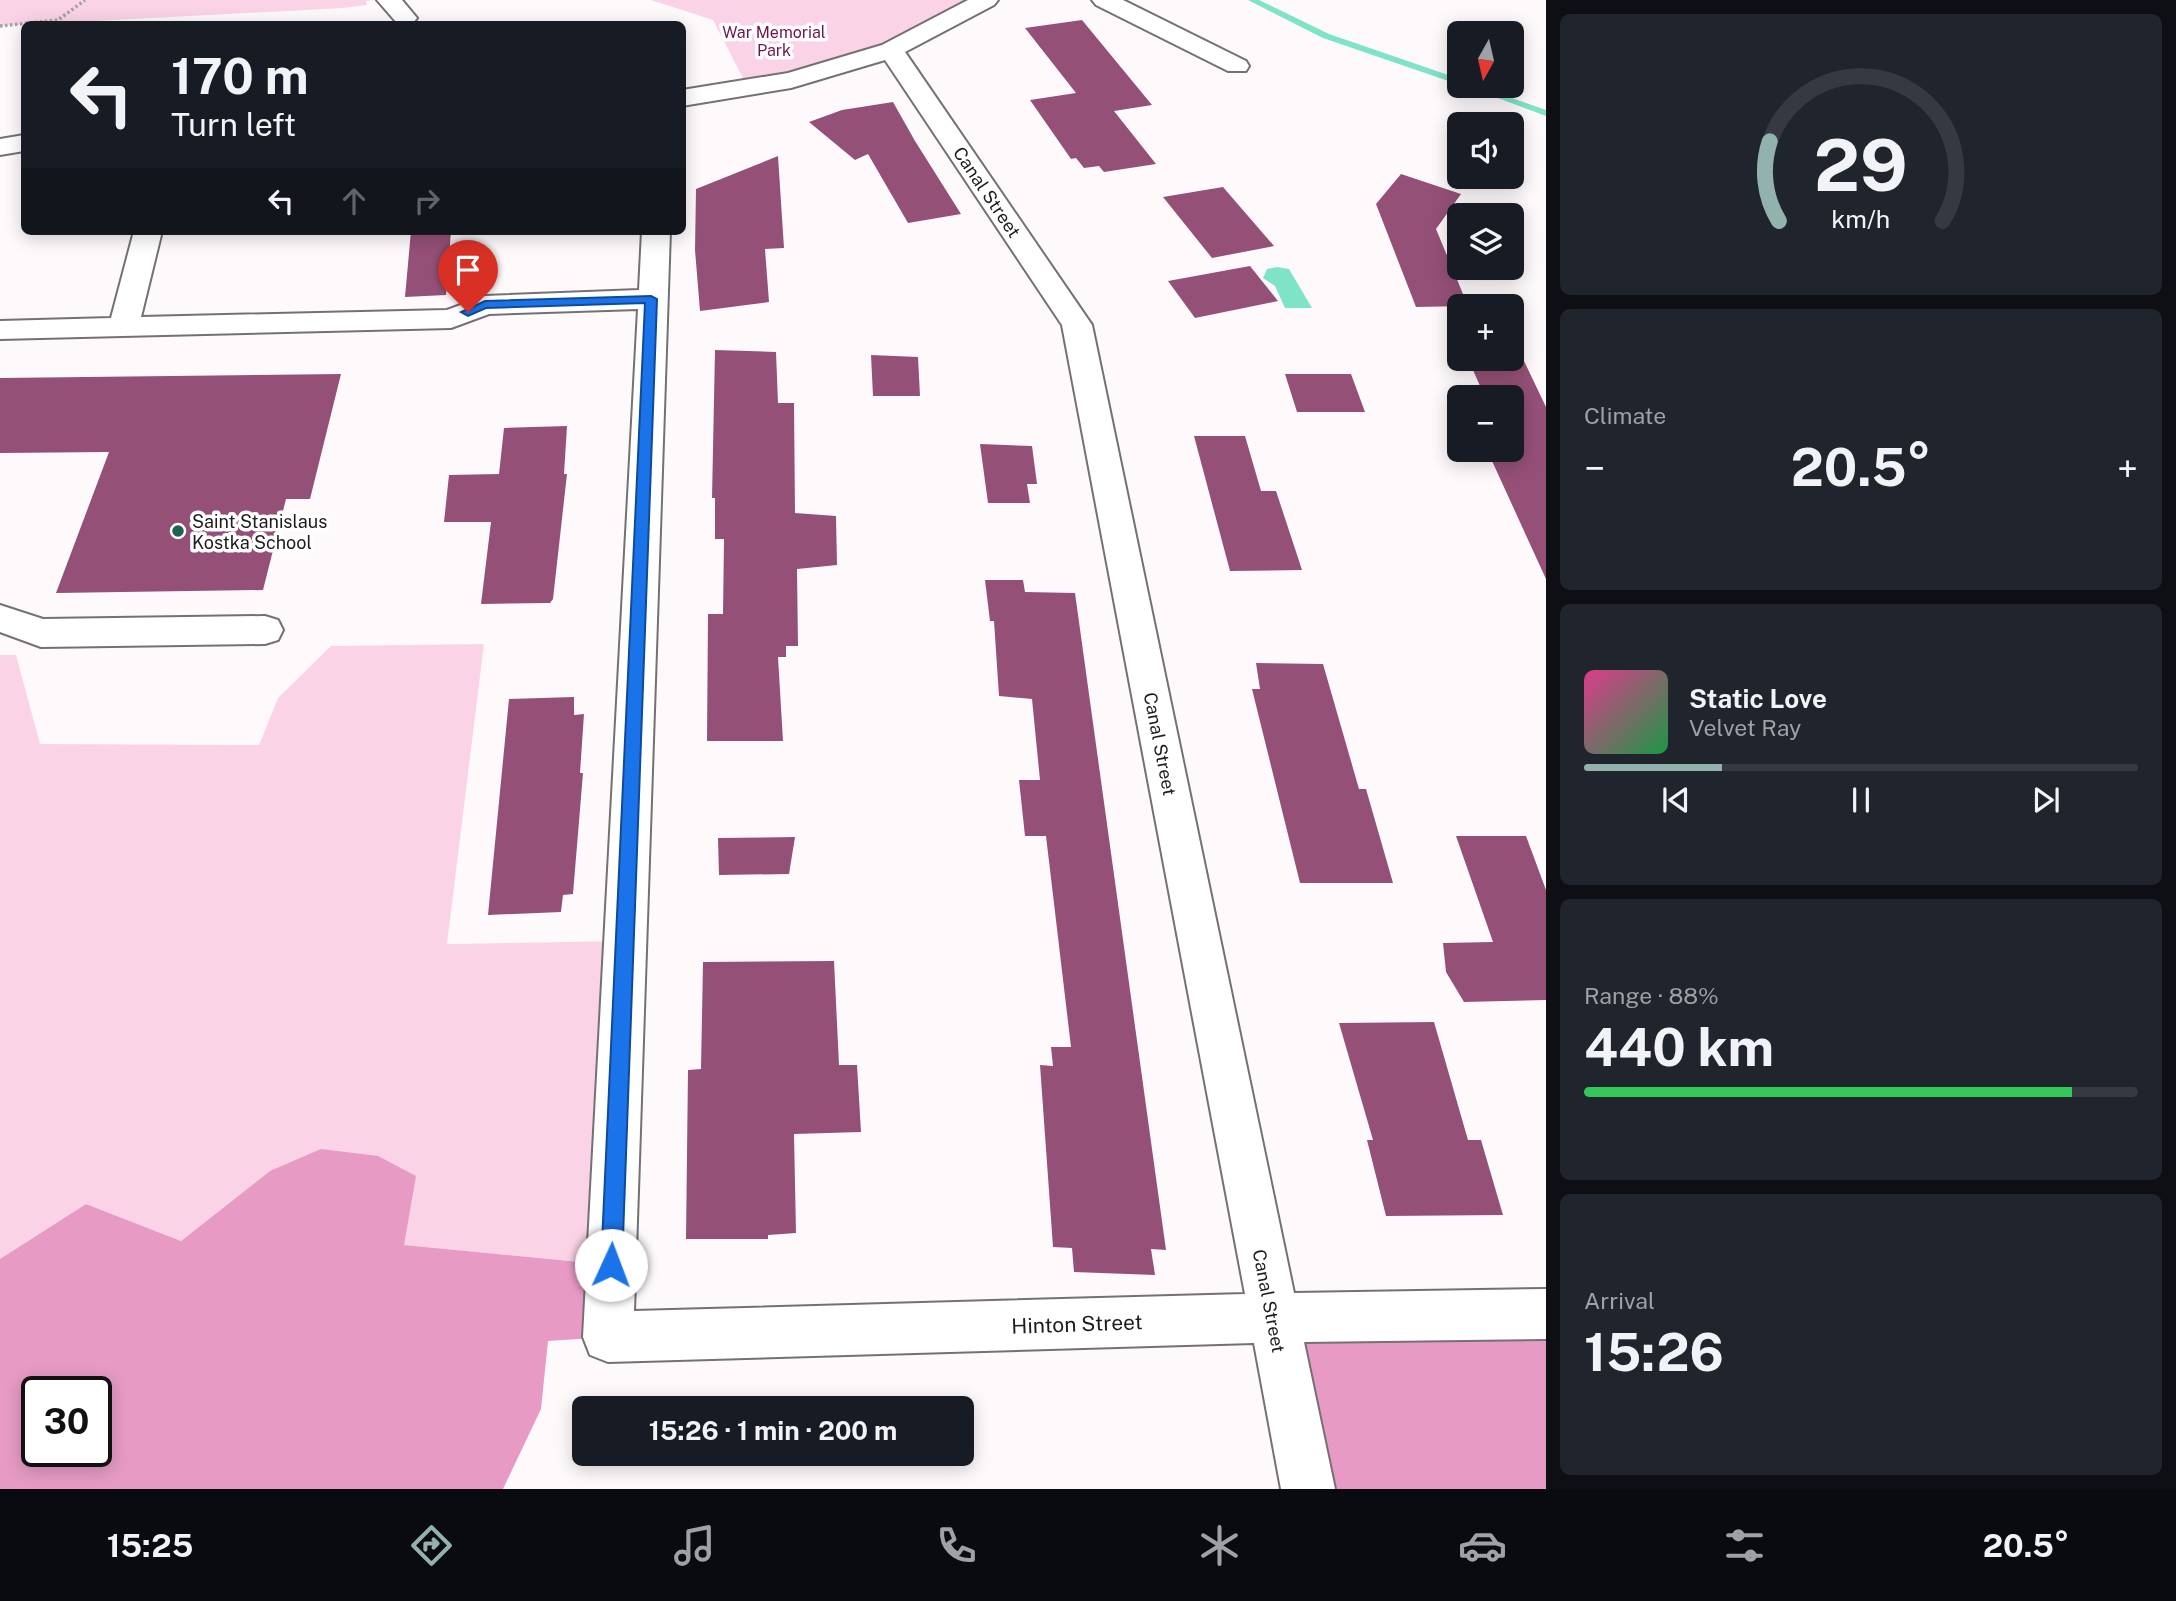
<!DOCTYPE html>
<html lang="en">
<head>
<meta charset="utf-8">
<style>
	body { margin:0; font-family:"Public Sans",sans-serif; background:#20242c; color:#f1f3f6; height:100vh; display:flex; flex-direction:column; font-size:26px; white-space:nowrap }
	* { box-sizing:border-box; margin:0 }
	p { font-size:23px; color:#9ea1a6 }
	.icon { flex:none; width:38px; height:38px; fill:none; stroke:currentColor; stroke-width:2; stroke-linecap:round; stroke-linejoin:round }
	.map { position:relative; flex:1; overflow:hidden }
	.side { display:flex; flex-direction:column; gap:14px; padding:14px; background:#0d0f14; width:630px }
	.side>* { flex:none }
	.banner { position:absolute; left:21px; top:21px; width:665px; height:214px; border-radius:10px; box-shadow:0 4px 18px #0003; background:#171b24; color:#f1f3f6; overflow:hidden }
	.needle { width:46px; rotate:188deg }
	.buttons { position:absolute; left:1447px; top:21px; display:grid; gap:14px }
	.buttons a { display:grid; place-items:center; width:77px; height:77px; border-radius:10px; background:#171b24; box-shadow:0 4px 18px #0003; font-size:35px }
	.speed { position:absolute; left:21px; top:1376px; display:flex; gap:14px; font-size:35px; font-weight:700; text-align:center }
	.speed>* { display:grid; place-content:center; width:91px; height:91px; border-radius:50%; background:#171b24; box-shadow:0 4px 18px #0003; line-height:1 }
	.speed .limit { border:4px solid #111; border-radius:10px; background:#fff; color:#111 }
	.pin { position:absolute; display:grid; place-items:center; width:60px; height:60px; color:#fff; margin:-72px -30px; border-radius:50% 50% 50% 0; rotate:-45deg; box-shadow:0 0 7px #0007 }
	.pin .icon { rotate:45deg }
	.me { position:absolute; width:77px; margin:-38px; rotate:2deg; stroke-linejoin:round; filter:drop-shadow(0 0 5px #0008) }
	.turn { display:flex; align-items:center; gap:24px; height:147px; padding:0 35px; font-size:32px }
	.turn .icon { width:91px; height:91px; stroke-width:2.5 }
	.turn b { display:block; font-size:49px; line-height:60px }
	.lanes { display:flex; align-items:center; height:66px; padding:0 35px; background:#0003; justify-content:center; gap:35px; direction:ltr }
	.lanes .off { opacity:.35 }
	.big { font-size:52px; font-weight:700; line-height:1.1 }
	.side .tile { flex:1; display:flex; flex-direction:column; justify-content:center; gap:10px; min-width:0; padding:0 24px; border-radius:10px; background:#20242c }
	.side .dial { align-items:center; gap:0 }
	.dial svg { height:182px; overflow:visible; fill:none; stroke:#363941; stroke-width:7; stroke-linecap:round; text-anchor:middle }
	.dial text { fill:#f1f3f6; stroke:none }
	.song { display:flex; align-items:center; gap:21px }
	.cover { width:84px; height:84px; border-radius:10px; background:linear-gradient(135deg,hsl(330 70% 55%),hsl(140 70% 35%)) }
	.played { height:7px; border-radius:4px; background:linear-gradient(90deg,#92b2ac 25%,#363941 25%) }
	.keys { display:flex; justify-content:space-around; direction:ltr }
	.heat { display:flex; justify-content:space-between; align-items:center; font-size:38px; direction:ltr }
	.charge { height:10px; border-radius:5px; background:linear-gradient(90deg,#34c759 88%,#363941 0) }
	.trip { position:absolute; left:572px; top:1396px; width:402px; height:70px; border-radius:10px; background:#171b24; box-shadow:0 4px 18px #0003; font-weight:700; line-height:70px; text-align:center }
	.tab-bar { display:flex; height:112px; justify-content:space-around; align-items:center; background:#090b0e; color:#9ea1a6 }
	.tab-bar .icon { width:49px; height:49px }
	.tab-bar .current { color:#92b2ac }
	.tab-bar b { font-size:32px; color:#f1f3f6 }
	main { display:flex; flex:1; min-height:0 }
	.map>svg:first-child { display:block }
	.green { fill:#fbd3e7 }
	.forest { fill:#e79bc4; fill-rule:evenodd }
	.water { fill:#7ee3c7 }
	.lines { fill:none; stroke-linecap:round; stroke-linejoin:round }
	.stream { fill:#7ee3c7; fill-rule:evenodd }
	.building { fill:#955077 }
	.minor-casing { stroke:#757173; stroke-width:4 }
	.path { stroke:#a5a2a3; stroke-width:3.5; stroke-dasharray:2.5 2.5; stroke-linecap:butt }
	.minor { fill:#fff; fill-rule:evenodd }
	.route { fill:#1a73e8; stroke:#114b97; stroke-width:2 }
	.poi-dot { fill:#1f6252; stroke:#fff; stroke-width:2.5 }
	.labels { text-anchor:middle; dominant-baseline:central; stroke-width:7; stroke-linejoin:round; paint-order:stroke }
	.far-park-label { font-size:16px; fill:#6d164d; stroke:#fff }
	.street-label { font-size:18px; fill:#1e1c1d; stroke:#fff }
	.poi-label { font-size:18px; fill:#1e1c1d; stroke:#fff; text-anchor:start }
	.near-street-label { font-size:21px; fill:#1e1c1d; stroke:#fff }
</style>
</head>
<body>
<main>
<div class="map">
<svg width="1546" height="1489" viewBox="0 0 1546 1489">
	<rect width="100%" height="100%" fill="#fefafc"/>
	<!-- green -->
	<g class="green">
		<path d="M0,0h374l-8,1 1,4 -24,3 -343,18z"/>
		<path d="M651,0h335l-95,50 -143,38 -35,-68z"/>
		<path d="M484,644l-37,300 178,-3 -14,324 -208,-20 -133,-74 -89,70 -95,-37 -86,55v-604h16l24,89 219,1 19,-47 53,-52z"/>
	</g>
	<!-- forest -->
	<g class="forest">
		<path d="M321,1149l57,7 38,20 -12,69 207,20 -3,72 -60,4 -7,68 -38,80h-503v-230l86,-55 95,37 89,-70zM37,1391h59v60h-59z"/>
		<path d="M1546,1314v175h-238l-36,-171z"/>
	</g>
	<!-- water -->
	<path class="water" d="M1277,267l12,2 23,39h-27l-10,-22 -12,-8 4,-9z"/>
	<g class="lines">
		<!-- stream -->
		<g class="stream">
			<path d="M1248,0h11l70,34 131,45v6l-137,-47z"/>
			<path d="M1465,86h13l68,24v6z"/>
		</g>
	</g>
	<!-- building -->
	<g class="building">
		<path d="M1082,20l70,85 -38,6 42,53 -52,8 -5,-6 -15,2 -8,-10 -5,1 -41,-59 46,-7 -51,-65z"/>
		<path d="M893,102l22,39 46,73 -53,9 -40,-69 -13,6 -46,-38 33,-12z"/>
		<path d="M778,156l6,92 -19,1 4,53 -69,9 -5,-61 1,-61z"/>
		<path d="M1401,174l60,20 -25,35 32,77 -52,1 -40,-103z"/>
		<path d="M1223,187l51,59 -62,12 -49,-61z"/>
		<path d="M411,231h40l-5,64 -41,2z"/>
		<path d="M1250,266l28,35 -83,17 -27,-37z"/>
		<path d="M1512,336l34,71v172l-59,-129h25v-53h-27l-17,-38h44z"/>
		<path d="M715,350l61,2 2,51h16l1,110 41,3 1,49 -40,4 1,77h-12v11h-8l5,84h-76l1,-127h15l1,-75h-9v-41h-3z"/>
		<path d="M871,355l47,2 2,39h-47z"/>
		<path d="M341,374l-31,125h-24l-23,91 -207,3 53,-141 -109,1v-75z"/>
		<path d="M1285,374h66l14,38h-68z"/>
		<path d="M567,426l-3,48h3l-14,125 -3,4 -69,1 10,-82h-47l5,-47 50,-1 5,-46z"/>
		<path d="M1194,436h51l16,55h15l26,79 -72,1z"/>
		<path d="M980,444l52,2 5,38h-10l3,19h-42z"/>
		<path d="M985,580h38l2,12 50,1 91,657 -15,-1 4,26 -81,-3 -2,-24 -19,-1 -13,-182 13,1 -2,-19h20l-25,-211h-21l-6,-56h21l-8,-81 -33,-3 -5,-75h-4z"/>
		<path d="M1256,663l67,1 36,125h7l27,94h-93l-48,-194h8z"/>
		<path d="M574,697v18l10,-1 -4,59h3l-10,121 -10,1 -2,17 -73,3 21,-216z"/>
		<path d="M1456,836h70l20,54v110l-82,2 -18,-30 -3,-29 50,-1z"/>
		<path d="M795,837l-6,37 -70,1 -1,-37z"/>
		<path d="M834,961l5,104h18l4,67 -67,2 2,99 -28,2v4h-82l2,-169 13,-1 2,-107z"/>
		<path d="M1434,1022l34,118h13l22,75 -117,1 -19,-76h6l-34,-117z"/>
	</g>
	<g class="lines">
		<!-- minor casing -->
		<g class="minor-casing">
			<g id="minor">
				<path d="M377,0h25l15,18 -4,5h-16z"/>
				<path d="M968,0h30l-4,5 -89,47 187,273 202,968 252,-4v50l-242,3 31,147h-54l-27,-146 -646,19 -18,-7 -7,-18 55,-1028 -149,5 -38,14 -451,11v-18l111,-3 23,-87h28l-21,86 306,-7 38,-14 154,-6 3,-59h28l-36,1080 611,-17 -183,-969 -177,-265 -94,28 -109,18v-16l106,-17 94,-28z"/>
				<path d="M1092,0h31l123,61 3,5 -3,5h-18l-132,-66z"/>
				<path d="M24,135v16l-24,4v-16z"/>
				<path d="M0,605l43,14 222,-3 13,4 5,10 -5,10 -13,4 -224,3 -41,-15z"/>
			</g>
		</g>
		<!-- path -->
		<path class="path" d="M0,26l58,-6 27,-20"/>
		<!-- minor -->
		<use href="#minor" class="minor"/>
	</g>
	<!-- route -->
	<path class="route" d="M651,296l6,3 -35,966 -3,7 -8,3 -7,-3 -3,-7 44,-962 -159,5 -18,8 -7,-4 24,-11z"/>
	<!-- markers -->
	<circle class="poi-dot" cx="178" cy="531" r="7"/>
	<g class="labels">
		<!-- far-park labels -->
		<g class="far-park-label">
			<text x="774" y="32">War Memorial<tspan x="774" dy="18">Park</tspan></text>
		</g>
		<!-- street labels -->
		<g class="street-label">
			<text transform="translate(987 192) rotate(56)">Canal Street</text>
			<text transform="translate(1160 744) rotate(79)">Canal Street</text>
			<text transform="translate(1269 1301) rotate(79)">Canal Street</text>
		</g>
		<!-- poi labels -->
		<g class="poi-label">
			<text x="192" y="521">Saint Stanislaus<tspan x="192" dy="21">Kostka School</tspan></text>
		</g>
		<!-- near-street labels -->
		<g class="near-street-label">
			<text transform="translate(1077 1324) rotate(-2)">Hinton Street</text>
		</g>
	</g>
</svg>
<div class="buttons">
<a><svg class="needle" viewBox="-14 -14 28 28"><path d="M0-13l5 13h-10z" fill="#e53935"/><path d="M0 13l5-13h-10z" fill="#9ea1a6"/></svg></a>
<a><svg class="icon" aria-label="sound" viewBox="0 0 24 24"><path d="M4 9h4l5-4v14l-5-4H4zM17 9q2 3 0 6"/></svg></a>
<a><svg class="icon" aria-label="layers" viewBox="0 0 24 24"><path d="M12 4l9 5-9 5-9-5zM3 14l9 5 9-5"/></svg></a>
<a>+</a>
<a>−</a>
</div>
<div class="speed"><div class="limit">30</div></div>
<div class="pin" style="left:468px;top:312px;background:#d93025"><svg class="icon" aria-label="arrive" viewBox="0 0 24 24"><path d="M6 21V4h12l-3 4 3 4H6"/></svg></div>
<svg class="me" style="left:611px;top:1265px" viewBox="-20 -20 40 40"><circle r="19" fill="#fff"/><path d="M0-13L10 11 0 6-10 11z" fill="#1a73e8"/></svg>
<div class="trip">15:26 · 1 min · 200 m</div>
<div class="banner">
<div class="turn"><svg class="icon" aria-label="left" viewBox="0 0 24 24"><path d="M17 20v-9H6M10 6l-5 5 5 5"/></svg><div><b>170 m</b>Turn left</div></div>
<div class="lanes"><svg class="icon" aria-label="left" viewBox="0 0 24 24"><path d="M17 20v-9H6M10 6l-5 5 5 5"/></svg><svg class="icon off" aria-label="ahead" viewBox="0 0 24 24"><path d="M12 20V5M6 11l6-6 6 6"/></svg><svg class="icon off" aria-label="right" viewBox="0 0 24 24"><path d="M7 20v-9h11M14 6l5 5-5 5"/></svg></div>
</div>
</div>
<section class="side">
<div class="tile dial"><svg viewBox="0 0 100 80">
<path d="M14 69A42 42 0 1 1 86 69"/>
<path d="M14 69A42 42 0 0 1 10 34" stroke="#92b2ac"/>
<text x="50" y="56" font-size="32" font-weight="700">29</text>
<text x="50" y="72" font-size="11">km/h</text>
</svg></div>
<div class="tile"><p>Climate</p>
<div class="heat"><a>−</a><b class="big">20.5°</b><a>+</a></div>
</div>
<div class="tile">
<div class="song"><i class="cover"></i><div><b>Static Love</b><p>Velvet Ray</p></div></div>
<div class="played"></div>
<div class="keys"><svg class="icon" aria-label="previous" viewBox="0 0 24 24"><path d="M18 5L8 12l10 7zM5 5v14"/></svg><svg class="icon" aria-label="pause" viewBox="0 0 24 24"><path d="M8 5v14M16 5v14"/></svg><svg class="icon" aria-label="next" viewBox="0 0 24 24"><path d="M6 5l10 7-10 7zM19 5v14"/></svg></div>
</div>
<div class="tile"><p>Range · 88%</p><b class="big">440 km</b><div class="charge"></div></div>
<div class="tile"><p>Arrival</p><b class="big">15:26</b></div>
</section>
</main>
<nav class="tab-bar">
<b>15:25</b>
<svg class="icon current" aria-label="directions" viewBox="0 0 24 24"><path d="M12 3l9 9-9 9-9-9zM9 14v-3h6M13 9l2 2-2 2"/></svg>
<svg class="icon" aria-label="music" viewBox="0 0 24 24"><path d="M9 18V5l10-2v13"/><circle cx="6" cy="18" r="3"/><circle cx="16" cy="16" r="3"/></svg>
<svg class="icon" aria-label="phone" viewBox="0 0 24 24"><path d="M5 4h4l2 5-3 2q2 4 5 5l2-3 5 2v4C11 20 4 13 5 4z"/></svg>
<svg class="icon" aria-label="climate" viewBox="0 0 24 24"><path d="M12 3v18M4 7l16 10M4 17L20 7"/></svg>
<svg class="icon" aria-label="car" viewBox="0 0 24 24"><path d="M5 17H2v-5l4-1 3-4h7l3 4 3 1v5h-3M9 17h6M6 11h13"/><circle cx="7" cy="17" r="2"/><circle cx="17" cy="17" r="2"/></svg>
<svg class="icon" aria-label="filters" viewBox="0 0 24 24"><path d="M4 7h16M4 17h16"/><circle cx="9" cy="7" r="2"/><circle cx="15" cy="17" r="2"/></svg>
<b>20.5°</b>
</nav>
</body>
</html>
